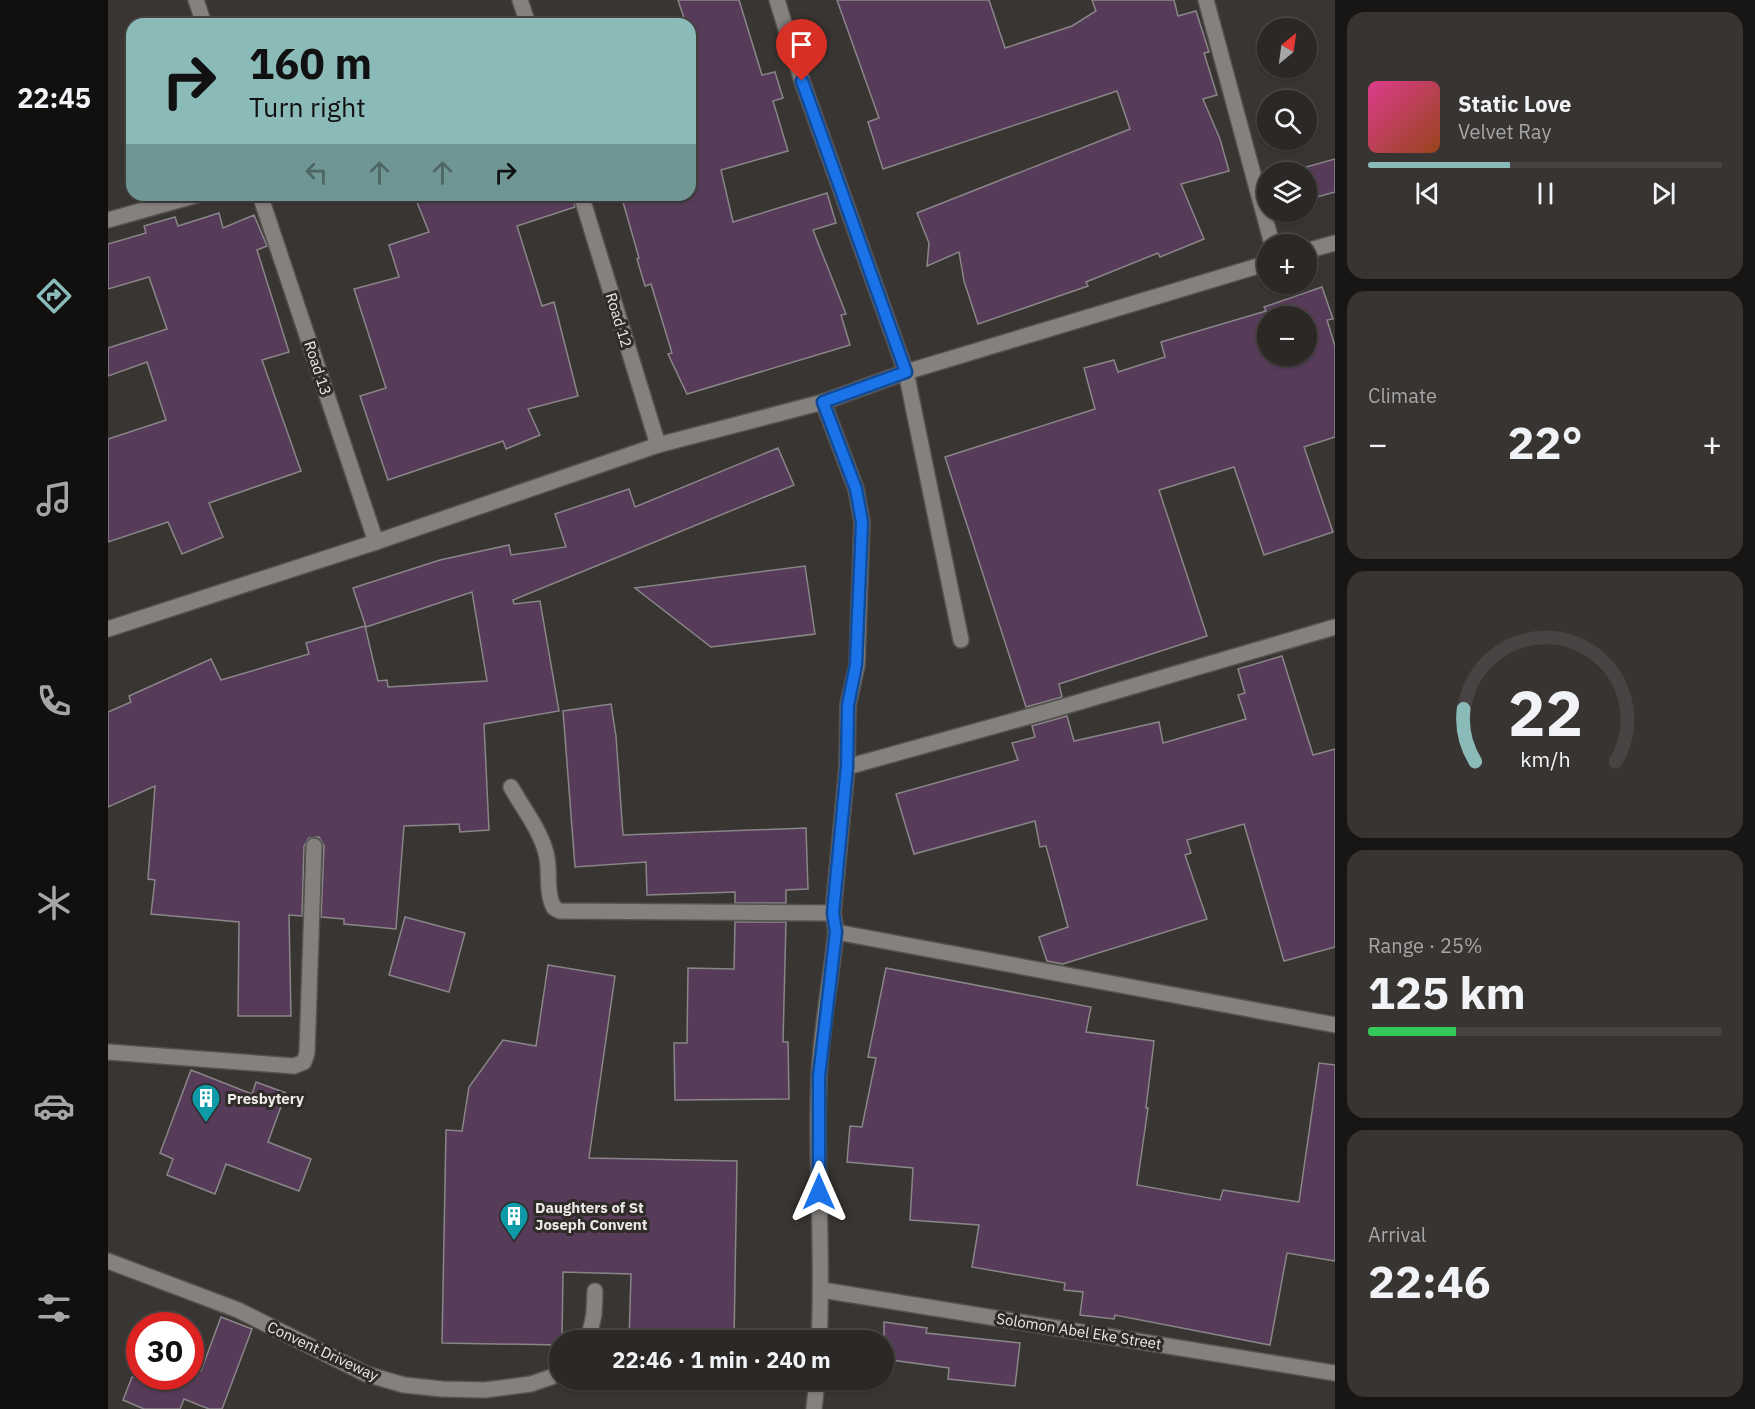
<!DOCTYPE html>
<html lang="en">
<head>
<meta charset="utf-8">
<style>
	body { margin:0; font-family:"IBM Plex Sans",sans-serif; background:#373432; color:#f1f3f6; height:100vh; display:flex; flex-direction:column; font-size:22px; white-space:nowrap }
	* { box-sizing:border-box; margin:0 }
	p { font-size:20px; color:#a6a6a7 }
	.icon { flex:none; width:33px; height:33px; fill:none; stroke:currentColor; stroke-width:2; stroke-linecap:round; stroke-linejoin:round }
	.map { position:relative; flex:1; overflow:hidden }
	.sheet { display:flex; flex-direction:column; gap:12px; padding:12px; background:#181615; width:420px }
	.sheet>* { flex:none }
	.top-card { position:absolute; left:18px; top:18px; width:570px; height:183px; border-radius:18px; box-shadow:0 2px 4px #0004,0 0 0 2px #474443; background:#8bbbb9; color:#111; overflow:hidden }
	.needle { width:39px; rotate:29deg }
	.tools { position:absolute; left:1149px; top:18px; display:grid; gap:12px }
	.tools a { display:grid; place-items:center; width:60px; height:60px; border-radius:50%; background:#2b2826; box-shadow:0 2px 4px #0004,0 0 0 2px #474443; font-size:30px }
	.speed { position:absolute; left:18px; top:1312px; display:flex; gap:12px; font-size:30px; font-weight:700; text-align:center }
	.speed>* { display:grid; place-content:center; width:78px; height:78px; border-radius:50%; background:#2b2826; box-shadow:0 2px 4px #0004,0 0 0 2px #474443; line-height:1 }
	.speed .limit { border:9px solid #d22; background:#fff; color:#111 }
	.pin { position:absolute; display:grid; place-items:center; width:51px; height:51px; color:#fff; margin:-62px -26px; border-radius:50% 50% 50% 0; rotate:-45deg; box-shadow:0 0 6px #0007 }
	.pin .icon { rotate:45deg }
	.me { position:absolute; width:66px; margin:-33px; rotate:0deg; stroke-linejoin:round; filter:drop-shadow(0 0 4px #0008) }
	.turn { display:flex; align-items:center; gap:21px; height:126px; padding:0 24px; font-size:27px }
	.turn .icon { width:78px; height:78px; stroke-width:2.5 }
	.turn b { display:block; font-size:42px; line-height:51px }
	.lanes { display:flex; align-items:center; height:57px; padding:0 24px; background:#0003; justify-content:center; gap:30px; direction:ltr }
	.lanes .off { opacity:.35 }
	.big { font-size:45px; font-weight:700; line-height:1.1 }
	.sheet .tile { flex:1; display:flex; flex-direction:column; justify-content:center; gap:9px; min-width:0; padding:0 21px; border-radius:18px; background:#373432 }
	.sheet .dial { align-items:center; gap:0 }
	.dial svg { height:156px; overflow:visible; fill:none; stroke:#474443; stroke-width:7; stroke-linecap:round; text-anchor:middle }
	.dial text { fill:#f1f3f6; stroke:none }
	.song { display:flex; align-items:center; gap:18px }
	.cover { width:72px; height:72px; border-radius:9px; background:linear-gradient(135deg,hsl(330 70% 55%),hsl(20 70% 35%)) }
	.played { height:6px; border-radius:3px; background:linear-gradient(90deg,#8bbbb9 40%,#474443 40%) }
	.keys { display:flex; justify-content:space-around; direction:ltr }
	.heat { display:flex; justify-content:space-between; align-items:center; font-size:33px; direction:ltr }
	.charge { height:9px; border-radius:4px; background:linear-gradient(90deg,#34c759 25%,#474443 0) }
	.trip { position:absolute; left:441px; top:1330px; width:345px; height:60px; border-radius:30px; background:#2b2826; box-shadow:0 2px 4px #0004,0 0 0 2px #474443; font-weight:700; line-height:60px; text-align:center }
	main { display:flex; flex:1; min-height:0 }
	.menu { display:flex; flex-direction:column; width:108px; justify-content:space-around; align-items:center; background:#11100f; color:#a6a6a7 }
	.menu .icon { width:42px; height:42px }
	.menu .current { color:#8bbbb9 }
	.menu b { font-size:27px; color:#f1f3f6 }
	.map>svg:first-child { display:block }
	.building { fill:#563c58; stroke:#898589; stroke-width:1.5; fill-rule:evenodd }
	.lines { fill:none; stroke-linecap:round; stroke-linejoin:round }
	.lane-casing { stroke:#55524f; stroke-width:18 }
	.street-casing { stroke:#55524f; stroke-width:18 }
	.lane { stroke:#85817e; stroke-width:15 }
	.street { stroke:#85817e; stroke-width:15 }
	.route-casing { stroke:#114b97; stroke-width:15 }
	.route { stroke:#1a73e8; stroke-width:10 }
	.labels { text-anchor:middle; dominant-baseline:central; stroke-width:6; stroke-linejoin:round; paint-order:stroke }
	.street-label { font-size:15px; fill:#ebe9e7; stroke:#2f2b28 }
	.poi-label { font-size:15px; font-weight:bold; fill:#ebe9e7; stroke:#2f2b28; text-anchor:start }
</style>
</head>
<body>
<main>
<nav class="menu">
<b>22:45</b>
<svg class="icon current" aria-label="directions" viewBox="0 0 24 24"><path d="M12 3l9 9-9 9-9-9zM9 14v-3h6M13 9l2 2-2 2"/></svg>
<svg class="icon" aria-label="music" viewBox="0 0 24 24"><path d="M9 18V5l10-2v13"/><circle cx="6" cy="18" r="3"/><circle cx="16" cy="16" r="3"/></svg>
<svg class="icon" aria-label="phone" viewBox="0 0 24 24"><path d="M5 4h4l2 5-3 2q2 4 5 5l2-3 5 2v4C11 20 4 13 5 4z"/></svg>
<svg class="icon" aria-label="climate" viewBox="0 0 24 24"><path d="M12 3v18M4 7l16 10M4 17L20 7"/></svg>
<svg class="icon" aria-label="car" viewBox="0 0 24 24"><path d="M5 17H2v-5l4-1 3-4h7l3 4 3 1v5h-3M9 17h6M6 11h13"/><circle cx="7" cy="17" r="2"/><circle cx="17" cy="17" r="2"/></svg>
<svg class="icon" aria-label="filters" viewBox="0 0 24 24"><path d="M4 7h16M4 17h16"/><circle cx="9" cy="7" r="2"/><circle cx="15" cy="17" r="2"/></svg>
</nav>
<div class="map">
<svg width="1227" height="1409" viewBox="0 0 1227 1409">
	<rect width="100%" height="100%" fill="#393532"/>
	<!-- building -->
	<g class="building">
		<path d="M570,0h61l23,75 13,-3 8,26 -10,3 15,50 -67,19 12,52 94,-29 9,30 -23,7 33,84 -5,1 9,30 -163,49 -19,-40 4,-1 -21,-69 -6,2 -8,-27 2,-1 -16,-56 27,-7h40v-171h-4z"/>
		<path d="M729,0h152l16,48 67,-22 24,-15 -4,-11h82l4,16 18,-5 13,41 -5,1 13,42 -14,4 17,40 9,32 -48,13 23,55 -44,18 -2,-4 -72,29 2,4 -110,38 -14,-43 -5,-29 -32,14 2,-23 -12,-30 213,-84 -13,-38 -234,78 -15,-47 11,-4z"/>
		<path d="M1227,159v33l-29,8v-33z"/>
		<path d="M306,195h158l3,12 -58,19 25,80 12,-4 24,94 -50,13 12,26 -34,14 -3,-8 -115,39 -28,-84 26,-8 -32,-99 45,-12 -10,-32 40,-13z"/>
		<path d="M111,213l4,15 31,-13 13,31 -10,4 32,102 -27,8 39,111 -92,32 14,34 -41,17 -14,-32 -60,20v-103l58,-19 -19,-58 -39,14v-28l59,-19 -18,-52 -41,12v-45l38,-11 -2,-7 31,-9 3,9z"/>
		<path d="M1214,287l11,32 -6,1 8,26v91l-31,10 29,85 -69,23 -30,-88 -75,23 48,146 -148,48 3,13 -36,10 -81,-250 150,-48 -11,-41 30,-8 4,12 47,-15 -4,-15 105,-31 -2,-4zM1160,316h38v40h-38z"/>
		<path d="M670,448l16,37 -281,115 1,4 26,-3 19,110 -75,13 5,106 -29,2 -1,-8 -55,2 -8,103 -52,-5v-5l-23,-2 3,-71 -5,-9 -10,1 -5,8 -2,70 -13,-1 2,101h-53l1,-94 -88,-8 4,-34 -7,-1 7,-93 -47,21v-95l23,-10 -2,-6 82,-37 10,21 88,-26 -3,-11 59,-17 13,55 9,-1 1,7 99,-6 -15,-89 -106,35 -13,-39 87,-28 69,-15 2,10 55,-8 -11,-33 74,-25 6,18z"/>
		<path d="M697,566l10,68 -104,13 -76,-59z"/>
		<path d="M1174,656l31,99 22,-6v198l-51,14 -40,-137 -57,16 4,13 -6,2 22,64 -144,45 -16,-3 -8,-24 29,-10 -22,-81 -6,1 -5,-26 -121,33 -18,-60 122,-34 -6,-17 23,-6 -3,-11 35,-10 7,25 85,-19 4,21 83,-24 -8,-24 7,-2 -7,-24z"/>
		<path d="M503,704l5,32 7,99 183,-7 2,61 -22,1v13h-51v-11l-88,3 -1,-33 -71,5 -12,-156z"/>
		<path d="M297,917l60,16 -16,59 -60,-17z"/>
		<path d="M627,922h51l-3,120h5l1,57 -114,1 -1,-57h13l1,-75 46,1z"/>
		<path d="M440,965l67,11 -26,182 148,3 -3,180h-105l2,-67 -68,-2 -1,69h-2v4l-118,-2 4,-213 16,1 7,-44 34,-47 33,6z"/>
		<path d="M778,968l205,39 -5,25 68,9 -8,67h2l-11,77 83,15 3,-10 76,12 20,-139 16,2v196l-48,-8 -17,92 -155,-30 -1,4 -34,-4 3,-23 -19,-2 1,-7 -93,-16 7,-42 -69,-5 3,-52 -66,-6 3,-36 12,1 14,-69 -8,-1z"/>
		<path d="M83,1070l61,24 4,-12 30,11 -18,49 43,17 -12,32 -73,-27 -11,30 -48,-19 6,-16 -13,-6z"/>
		<path d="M113,1317l31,12 -30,80h-13l-25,-10 -4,10h-36l-21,-9 9,-23h58v-11l11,5z"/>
		<path d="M776,1322l43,6 -1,5 94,10 -5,43 -67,-7 1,-11 -65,-9z"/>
	</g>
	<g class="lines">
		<!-- lane casing -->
		<g class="lane-casing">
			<g id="lane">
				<path d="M798,372l55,268"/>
				<path d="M403,787c12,21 29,43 35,66 5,19 -1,38 8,55l6,3 273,2"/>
				<path d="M0,1052l186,14 10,-4 3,-9 7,-207"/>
				<path d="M0,1261l130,49 128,64 38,11 38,4 43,1 46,-6 29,-10"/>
				<path d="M480,1341l6,-27 1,-23"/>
			</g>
		</g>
		<!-- street casing -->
		<g class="street-casing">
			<g id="street">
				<path d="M88,0l8,24"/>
				<path d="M412,0l8,24"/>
				<path d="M669,0l25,81 104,291"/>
				<path d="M1098,0l66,244"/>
				<path d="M152,195l116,347"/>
				<path d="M473,195l77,250"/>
				<path d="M0,220l89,-25"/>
				<path d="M1198,251l29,-8"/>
				<path d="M0,629l268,-87 282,-97 165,-43 83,-30 362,-109"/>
				<path d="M739,767l198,-55 290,-85"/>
				<path d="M728,932l499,93"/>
				<path d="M714,1290l513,83"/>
				<path d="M711,1341c5,-88 -4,-176 0,-264 2,-47 12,-98 17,-145l-3,-19 14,-146 1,-62 9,-40 5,-143 -6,-33 -33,-87"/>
				<path d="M706,1409l3,-29"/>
			</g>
		</g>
		<!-- lane -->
		<use href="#lane" class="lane"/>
		<!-- street -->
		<use href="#street" class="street"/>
	</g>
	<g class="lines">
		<!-- route casing -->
		<g class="route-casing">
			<path id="route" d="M694,81l104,291 -83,30 33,87 6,33 -6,143 -8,40 -1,62 -14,146 3,19 -17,144v116"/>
		</g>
		<!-- route -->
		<use href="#route" class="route"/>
	</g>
	<!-- icons -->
	<defs>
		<g id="building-pin" transform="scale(1.5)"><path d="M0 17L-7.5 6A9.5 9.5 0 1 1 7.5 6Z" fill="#0f9aa8" stroke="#2f2b28"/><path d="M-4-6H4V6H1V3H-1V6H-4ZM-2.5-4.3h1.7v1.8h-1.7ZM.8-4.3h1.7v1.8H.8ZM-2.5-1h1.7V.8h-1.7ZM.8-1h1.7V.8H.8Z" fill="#fff"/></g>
	</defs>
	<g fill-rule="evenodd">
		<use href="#building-pin" x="98" y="1098"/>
		<use href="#building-pin" x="406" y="1216"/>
	</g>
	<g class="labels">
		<!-- street labels -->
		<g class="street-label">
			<text transform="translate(511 320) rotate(73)">Road 12</text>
			<text transform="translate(210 368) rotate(72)">Road 13</text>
			<text transform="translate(971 1331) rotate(9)">Solomon Abel Eke Street</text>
			<text transform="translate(215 1351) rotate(25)">Convent Driveway</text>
		</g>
		<!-- poi labels -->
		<g class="poi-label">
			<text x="119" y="1098">Presbytery</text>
			<text x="427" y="1207">Daughters of St<tspan x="427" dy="17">Joseph Convent</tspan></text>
		</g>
	</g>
</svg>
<div class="tools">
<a><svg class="needle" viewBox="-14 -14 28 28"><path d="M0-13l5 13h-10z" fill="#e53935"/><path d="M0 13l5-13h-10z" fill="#a6a6a7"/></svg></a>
<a><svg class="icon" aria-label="search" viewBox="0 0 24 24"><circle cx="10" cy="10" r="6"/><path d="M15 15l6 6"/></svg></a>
<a><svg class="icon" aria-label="layers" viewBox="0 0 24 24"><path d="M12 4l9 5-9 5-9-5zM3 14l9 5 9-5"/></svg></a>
<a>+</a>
<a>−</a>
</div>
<div class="speed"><div class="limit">30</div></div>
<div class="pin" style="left:694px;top:81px;background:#d93025"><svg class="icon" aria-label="arrive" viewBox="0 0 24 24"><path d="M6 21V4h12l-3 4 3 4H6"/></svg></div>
<svg class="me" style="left:711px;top:1192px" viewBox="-20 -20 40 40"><path d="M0-17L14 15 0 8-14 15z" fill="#1a73e8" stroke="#fff" stroke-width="4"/></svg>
<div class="trip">22:46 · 1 min · 240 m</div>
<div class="top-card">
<div class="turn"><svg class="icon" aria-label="right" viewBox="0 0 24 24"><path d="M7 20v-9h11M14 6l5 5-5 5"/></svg><div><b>160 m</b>Turn right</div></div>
<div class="lanes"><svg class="icon off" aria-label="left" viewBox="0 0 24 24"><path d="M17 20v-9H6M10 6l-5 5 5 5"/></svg><svg class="icon off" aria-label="ahead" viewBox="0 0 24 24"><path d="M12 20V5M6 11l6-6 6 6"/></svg><svg class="icon off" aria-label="ahead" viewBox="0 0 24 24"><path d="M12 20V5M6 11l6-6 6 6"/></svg><svg class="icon" aria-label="right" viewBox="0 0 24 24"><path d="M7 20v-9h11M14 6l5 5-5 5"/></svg></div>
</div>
</div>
<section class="sheet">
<div class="tile">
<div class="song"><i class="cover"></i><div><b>Static Love</b><p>Velvet Ray</p></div></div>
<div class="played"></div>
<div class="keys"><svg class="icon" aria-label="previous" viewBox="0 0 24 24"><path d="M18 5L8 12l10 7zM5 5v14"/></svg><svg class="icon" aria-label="pause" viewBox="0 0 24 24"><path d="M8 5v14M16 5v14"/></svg><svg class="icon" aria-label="next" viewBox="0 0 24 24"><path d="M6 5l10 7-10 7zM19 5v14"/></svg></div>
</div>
<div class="tile"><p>Climate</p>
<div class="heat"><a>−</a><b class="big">22°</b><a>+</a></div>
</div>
<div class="tile dial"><svg viewBox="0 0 100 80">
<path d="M14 69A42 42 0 1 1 86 69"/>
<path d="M14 69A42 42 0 0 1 8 42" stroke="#8bbbb9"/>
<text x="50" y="56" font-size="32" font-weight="700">22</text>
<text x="50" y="72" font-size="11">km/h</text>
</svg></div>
<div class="tile"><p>Range · 25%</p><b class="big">125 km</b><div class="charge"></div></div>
<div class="tile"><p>Arrival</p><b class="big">22:46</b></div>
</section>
</main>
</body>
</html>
